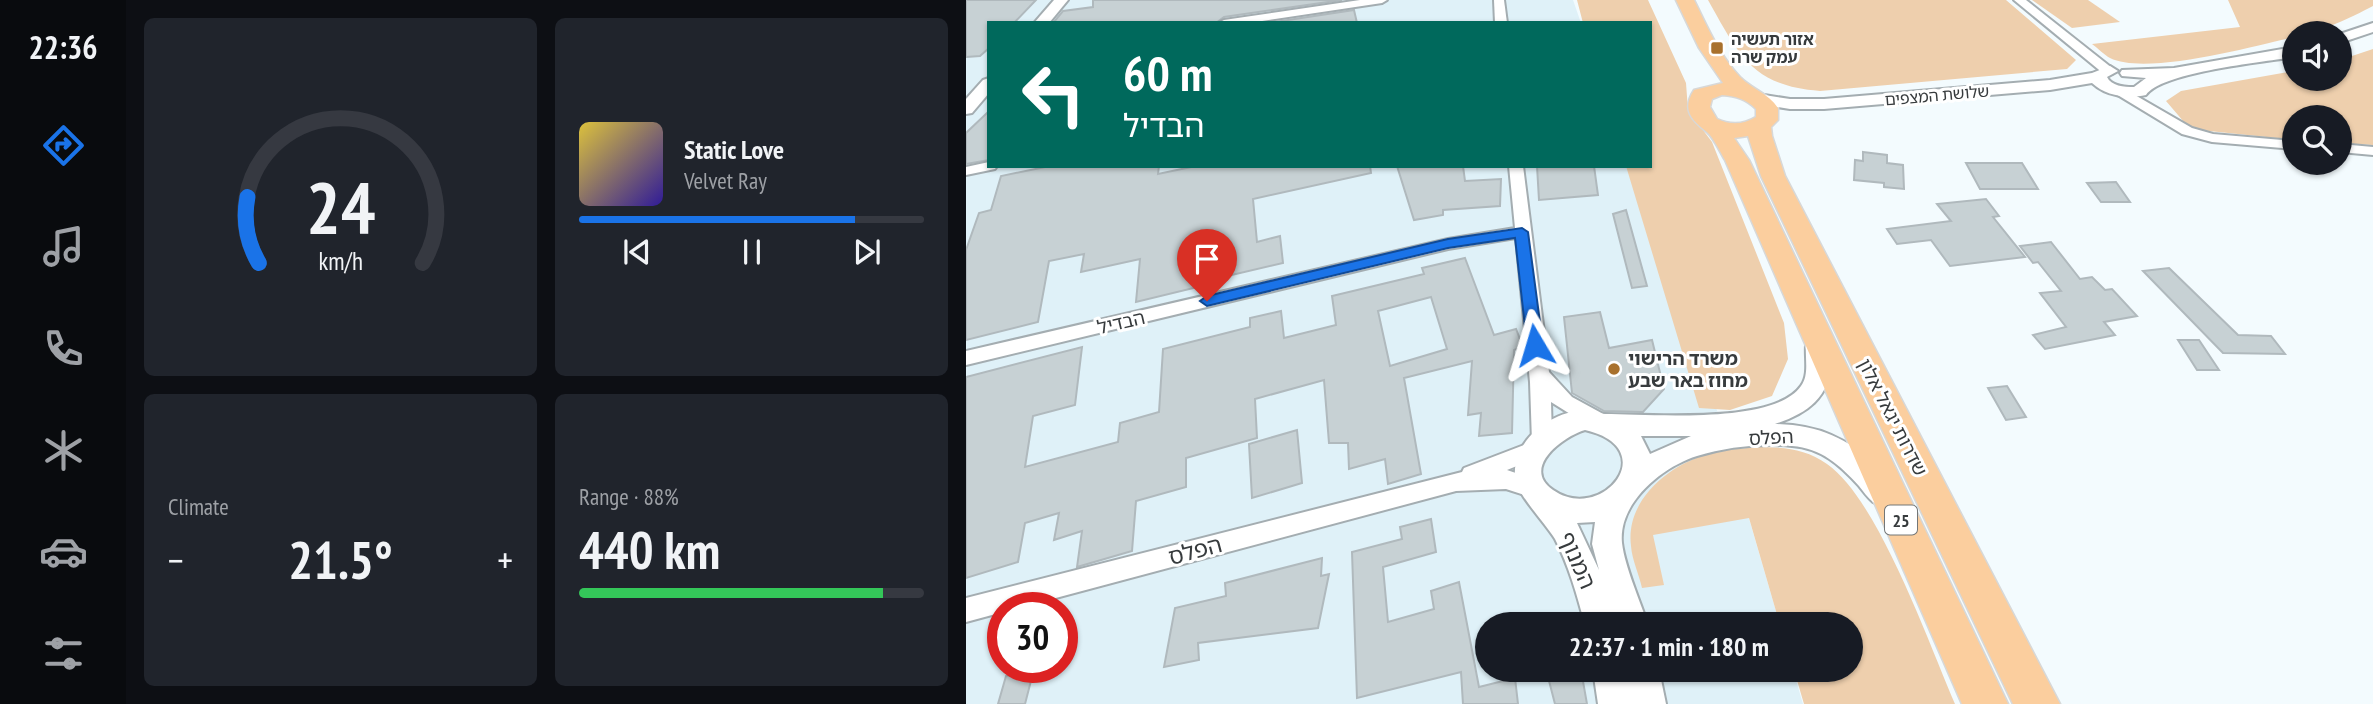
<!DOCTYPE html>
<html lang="en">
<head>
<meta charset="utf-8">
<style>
	body { margin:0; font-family:"PT Sans Narrow","Noto Sans Hebrew",sans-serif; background:#20242c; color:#f1f3f6; height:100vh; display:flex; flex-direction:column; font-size:26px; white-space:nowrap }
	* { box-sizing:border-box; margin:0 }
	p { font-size:23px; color:#9ea1a6 }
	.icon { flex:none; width:38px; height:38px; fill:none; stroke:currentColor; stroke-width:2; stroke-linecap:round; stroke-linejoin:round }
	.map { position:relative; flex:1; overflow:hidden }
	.side { display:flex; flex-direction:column; gap:18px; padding:18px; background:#0d0f14; width:840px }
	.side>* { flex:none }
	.hud { position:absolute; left:21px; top:21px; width:665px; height:147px; border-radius:0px; box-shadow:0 2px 5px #0004; background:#00695c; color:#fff; overflow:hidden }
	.buttons { position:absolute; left:1316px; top:21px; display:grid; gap:14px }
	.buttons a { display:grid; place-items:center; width:70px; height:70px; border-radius:50%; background:#171b24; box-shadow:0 2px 5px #0004; font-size:35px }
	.speed { position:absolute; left:21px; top:592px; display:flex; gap:14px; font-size:35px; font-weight:700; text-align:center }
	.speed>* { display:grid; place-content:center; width:91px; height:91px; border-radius:50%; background:#171b24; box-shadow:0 2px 5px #0004; line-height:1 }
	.speed .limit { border:10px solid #d22; background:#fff; color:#111 }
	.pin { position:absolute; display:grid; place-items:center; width:60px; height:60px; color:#fff; margin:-72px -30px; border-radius:50% 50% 50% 0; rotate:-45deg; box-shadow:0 0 7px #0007 }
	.pin .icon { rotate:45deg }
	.me { position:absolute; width:77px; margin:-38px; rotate:353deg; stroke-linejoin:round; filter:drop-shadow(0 0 5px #0008) }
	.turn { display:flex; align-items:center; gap:24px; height:147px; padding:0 21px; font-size:32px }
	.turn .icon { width:91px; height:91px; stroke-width:2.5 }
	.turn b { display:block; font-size:49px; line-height:60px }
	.big { font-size:52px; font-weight:600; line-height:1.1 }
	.side .tile { flex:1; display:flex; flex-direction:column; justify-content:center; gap:10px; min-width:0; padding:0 24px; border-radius:10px; background:#20242c }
	.side .dial { align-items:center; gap:0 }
	.dial svg { height:182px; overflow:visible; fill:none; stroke:#363941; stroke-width:7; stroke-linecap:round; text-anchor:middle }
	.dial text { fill:#f1f3f6; stroke:none }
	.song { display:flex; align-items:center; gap:21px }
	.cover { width:84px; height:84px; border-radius:10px; background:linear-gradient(135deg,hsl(50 70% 55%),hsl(250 70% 35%)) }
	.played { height:7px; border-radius:4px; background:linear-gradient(90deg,#1a73e8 80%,#363941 80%) }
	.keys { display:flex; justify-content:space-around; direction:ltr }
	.heat { display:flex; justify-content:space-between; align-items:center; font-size:38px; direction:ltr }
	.charge { height:10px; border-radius:5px; background:linear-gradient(90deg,#34c759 88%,#363941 0) }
	.side .tiles { flex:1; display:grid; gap:18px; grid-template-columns:repeat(2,1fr) }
	.trip { position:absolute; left:509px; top:612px; width:388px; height:70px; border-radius:35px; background:#171b24; box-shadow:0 2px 5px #0004; font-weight:600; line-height:70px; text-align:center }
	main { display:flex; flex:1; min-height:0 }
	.dock { display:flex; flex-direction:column; width:126px; justify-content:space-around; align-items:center; background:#090b0e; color:#9ea1a6 }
	.dock .icon { width:49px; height:49px }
	.dock .selected { color:#1a73e8 }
	.dock b { font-size:32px; color:#f1f3f6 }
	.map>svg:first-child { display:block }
	.built { fill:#dff1f8; fill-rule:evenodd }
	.green { fill:#eecfad }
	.building { fill:#c7d1d4; stroke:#b0b9bd; stroke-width:2; fill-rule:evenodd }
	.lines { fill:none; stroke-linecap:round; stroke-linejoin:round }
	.minor-casing { stroke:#a4adb1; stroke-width:4 }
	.tertiary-casing { stroke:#a4adb1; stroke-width:4 }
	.trunk-casing { stroke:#d7d8d8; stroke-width:3 }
	.minor { fill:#fff; fill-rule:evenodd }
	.tertiary { fill:#fff; fill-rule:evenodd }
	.trunk { fill:#fbce9e; fill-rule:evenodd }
	.route { fill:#1a73e8; stroke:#114b97; stroke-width:2 }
	.poi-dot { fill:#a8712d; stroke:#fff; stroke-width:2.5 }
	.labels { text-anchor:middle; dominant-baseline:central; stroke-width:6; stroke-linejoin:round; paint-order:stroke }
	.far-poi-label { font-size:16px; font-weight:bold; fill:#373b3d; stroke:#fff; text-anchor:start }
	.far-street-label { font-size:16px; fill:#373b3d; stroke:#fff }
	.shield { fill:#fff; stroke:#737677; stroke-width:2 }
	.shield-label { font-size:18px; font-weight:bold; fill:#373b3d }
	.street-label { font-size:19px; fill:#373b3d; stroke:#fff }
	.poi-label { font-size:19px; font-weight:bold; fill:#373b3d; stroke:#fff; text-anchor:start }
	.near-street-label { font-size:23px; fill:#373b3d; stroke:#fff }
</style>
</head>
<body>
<main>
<nav class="dock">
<b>22:36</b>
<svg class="icon selected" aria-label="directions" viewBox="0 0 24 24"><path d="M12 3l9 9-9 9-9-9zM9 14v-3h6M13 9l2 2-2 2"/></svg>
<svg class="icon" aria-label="music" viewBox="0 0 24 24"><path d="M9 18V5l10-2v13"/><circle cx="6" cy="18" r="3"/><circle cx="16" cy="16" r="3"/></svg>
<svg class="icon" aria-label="phone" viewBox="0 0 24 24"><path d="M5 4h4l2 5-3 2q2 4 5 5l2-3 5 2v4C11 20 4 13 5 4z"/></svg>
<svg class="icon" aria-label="climate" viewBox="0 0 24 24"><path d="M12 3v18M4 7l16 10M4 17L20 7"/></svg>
<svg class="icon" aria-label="car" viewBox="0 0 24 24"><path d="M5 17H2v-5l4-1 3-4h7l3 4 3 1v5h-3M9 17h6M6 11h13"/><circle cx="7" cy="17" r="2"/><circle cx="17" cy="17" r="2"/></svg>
<svg class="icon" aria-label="filters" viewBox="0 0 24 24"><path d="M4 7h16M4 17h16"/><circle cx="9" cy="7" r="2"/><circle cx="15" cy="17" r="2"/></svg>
</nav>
<section class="side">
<div class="tiles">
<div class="tile dial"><svg viewBox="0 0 100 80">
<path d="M14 69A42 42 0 1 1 86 69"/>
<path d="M14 69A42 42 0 0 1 9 40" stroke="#1a73e8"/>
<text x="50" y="56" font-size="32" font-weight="700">24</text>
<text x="50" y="72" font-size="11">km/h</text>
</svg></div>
<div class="tile">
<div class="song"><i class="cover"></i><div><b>Static Love</b><p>Velvet Ray</p></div></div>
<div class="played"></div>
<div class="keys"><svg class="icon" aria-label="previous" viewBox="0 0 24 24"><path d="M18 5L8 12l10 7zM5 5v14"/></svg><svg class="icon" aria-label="pause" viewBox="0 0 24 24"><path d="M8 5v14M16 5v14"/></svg><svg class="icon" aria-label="next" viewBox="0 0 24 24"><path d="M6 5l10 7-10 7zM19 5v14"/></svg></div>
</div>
<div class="tile"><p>Climate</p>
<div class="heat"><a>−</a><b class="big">21.5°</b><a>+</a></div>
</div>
<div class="tile"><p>Range · 88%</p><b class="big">440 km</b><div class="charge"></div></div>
</div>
</section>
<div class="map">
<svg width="1407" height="704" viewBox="0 0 1407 704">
	<rect width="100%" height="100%" fill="#f3fbfe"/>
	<!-- built -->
	<path class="built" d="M0,0h607l8,23h-592v143h642l89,253 60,206h-292v45h305l10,34h-837zM37,607h59v60h-59z"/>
	<!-- green -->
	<g class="green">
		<path d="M611,0h71l38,83 2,27 24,32 72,181 4,36 -16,37 -42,14 -31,-2 -73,-242h24v-143h-67z"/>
		<path d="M742,0h298l70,60 -9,9 -247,22c-68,-5 -81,-36 -112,-91z"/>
		<path d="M1066,0h56l32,22 -48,6z"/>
		<path d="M1262,0h145v6c-23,12 -52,27 -79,27v4c-40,9 -148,39 -184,21 -6,-3 -12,-10 -18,-14l148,-17z"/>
		<path d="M1407,49v96l-33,-2v-26h-46v23l-104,-11 -24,-28 15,-10 113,-20v8h46v-19z"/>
		<path d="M789,447c26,0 50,1 72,17 51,35 102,180 128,240h-151l-10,-34h58v-45h-72l-31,-107 -96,17 11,50 -22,3c-3,-14 -10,-28 -11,-42 -6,-47 40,-83 81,-93 14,-4 29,-4 43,-6z"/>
	</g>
	<!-- building -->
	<g class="building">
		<path d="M0,0h70l-22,23h-25v25l-9,8 -14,1z"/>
		<path d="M127,0h249l-118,17 -8,6h-163l10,-12 30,-4z"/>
		<path d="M388,10l3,13h-89z"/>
		<path d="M23,111v49l-23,4v-31z"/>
		<path d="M897,152l24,3v8l16,2 1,24 -20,-2v-4l-30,-3 1,-20 8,1z"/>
		<path d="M1000,163h56l16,26h-58z"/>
		<path d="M84,166h109l-1,8 38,-8h174l1,7 -118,26 4,43 23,-6 3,27 -77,18v4l-70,17 4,-43 -59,13 3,-18 -35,7 -11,61 -72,18v-90l13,-37 12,-3 10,-34z"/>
		<path d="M431,166h66l2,15 36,-2 -1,27 -57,4v5l-29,5z"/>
		<path d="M571,166h57l4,29 -59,5z"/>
		<path d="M1150,182l14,20h-29l-14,-19z"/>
		<path d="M1020,199l13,17 -6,1 32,40 -75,9 -19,-26 -34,4 -10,-15 64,-8 -14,-17z"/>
		<path d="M660,210l21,76 -15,2 -19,-74z"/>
		<path d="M1085,242l29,37 12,-2 13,13 7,-1 25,27 -33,6 11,13 -70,14 -12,-14 33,-8 -26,-34 21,-2 -23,-29 -5,1 -13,-17z"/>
		<path d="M499,258l29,77 22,-6 7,18 -9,3 -2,83 -33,3 2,-23 -13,2 4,-54 -68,17 17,96 -33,10 -3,-25 -36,10 -1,-26h-19l-5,-63 -69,19 2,39 -71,20v29l-50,14 -4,50 -55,16 5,-36 -28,9 5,-27 -34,10 -7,39 -52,16v-201l116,-30 -7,58 -42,11 -8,51 93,-25 2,-19 39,-11 4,-63 87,-22v-9l31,-7 3,27 52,-13 -4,-29 92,-22 -2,-6zM465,297l16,52 -57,17 -12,-55z"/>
		<path d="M1203,268l69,67 33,1 14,18 -62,-1 -80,-82z"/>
		<path d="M634,312l9,36 43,-8 12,49 -21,23 -39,-1 -32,-18 -8,-76z"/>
		<path d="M1212,340h21l20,30h-22z"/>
		<path d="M1041,386l19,31 -20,3 -18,-32z"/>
		<path d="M331,430l5,53 -50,15 -3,-54z"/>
		<path d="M465,519l5,33 -53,15 5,55 46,-13 -3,-18 28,-9 20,105 36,-9 3,26h-55l-2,-32 -104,26 -5,-146 50,-13 -2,-12z"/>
		<path d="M356,558l-1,18 8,-2 -11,54 -120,15 1,17 -35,7 11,-59 51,-12 -1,-13z"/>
		<path d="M68,669l-9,35h-27l8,-28z"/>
		<path d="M589,670h26l6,34h-32l-8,-31z"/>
	</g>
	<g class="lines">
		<!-- minor casing -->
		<g class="minor-casing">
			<g id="minor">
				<path d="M394,0h27l-5,3 -133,20h-31l6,-3z"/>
				<path d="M528,0h10l3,23h-12z"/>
				<path d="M1048,0h12l86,68v6h-8z"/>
				<path d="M1155,87l71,41 21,6 81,7v8l-82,-7 -30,-8 -66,-40 -1,-3z"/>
				<path d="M1374,144l33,3v8l-33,-3z"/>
				<path d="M23,162v4h8l-2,3 -29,6v-8z"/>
				<path d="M543,166h14l26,206 23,25 33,18 3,6 -3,6 -7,2 -7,-2 -40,-25 1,37 -3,6 -7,2 -1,9 -34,14 35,12 3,7 -3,7 -8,2 -28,-9 -50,2 -434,116h-19v5l-37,10v-24l496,-126 2,-4 68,-26 -2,-60 -14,-144 -68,11 -482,116v-14l482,-112 67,-11z"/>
			</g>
		</g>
		<!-- tertiary casing -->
		<g class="tertiary-casing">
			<g id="tertiary">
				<path d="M88,0h14l-19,23h-15z"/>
				<path d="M1407,23v9l-33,11v-9z"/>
				<path d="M1328,47v10c-30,5 -133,15 -148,38 -19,4 -40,1 -54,-12l-42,7 -226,19h-34l-38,-6 -2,-4 8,-5 32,5h34l226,-19 42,-7 18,-7 8,5 -11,6c4,9 17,10 27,10l12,-9 -24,-2 -2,-3 2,-3 52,-2z"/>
				<path d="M23,78v15l-17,20 -6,1v-15l17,-19z"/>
				<path d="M852,331l9,3c4,8 4,18 4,28 -1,36 -25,52 -56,62 42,1 73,13 102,44 8,8 15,15 20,25l-4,9c-7,2 -13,4 -20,0 -5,-4 -10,-11 -14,-16 -19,-21 -38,-38 -67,-40 -31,-3 -65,1 -95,10 -35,11 -79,47 -75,87 3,25 18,57 26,82h-63c-8,-30 -16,-59 -30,-86 -11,-18 -38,-44 -40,-62 -3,-36 35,-65 69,-67 7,-1 14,4 21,4 43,0 169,11 196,-28 11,-15 0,-37 8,-52zM619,430c79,18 17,94 -32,60 -32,-22 9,-53 32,-60zM675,436h50l-41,18zM629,522l-3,22 7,26 -22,-47z"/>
				<path d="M627,670h66l7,34h-68z"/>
			</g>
		</g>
		<!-- trunk casing -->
		<g class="trunk-casing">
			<path id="trunk" d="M710,0h18c13,26 25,55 46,77 12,12 28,16 38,31v12l-7,7 1,9 13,40 275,528h-47l-252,-528 -13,-40 -14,2 15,22 259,544h-46l-237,-544c-5,-8 -11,-22 -18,-28 -15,-12 -26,-22 -13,-42l29,-7 -24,-35zM756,95c14,1 24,4 34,14v8c-13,8 -26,8 -39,2l-7,-12 2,-8z"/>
		</g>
		<!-- minor -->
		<use href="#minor" class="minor"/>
		<!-- tertiary -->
		<use href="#tertiary" class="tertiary"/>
		<!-- trunk -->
		<use href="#trunk" class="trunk"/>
	</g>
	<!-- route -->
	<path class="route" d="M556,228l6,4 15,113 -8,6 -8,-6 -12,-107 -67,10 -241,58 -7,-5 7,-5 241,-57z"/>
	<!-- markers -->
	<g class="poi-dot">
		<rect x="744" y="41" width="14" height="14" rx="3.5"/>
		<circle cx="648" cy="369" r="7"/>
	</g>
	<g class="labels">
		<!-- far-poi labels -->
		<g class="far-poi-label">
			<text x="765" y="39">אזור תעשיה<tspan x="765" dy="18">עמק שרה</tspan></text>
		</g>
		<!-- far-street labels -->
		<g class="far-street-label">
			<text transform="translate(971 95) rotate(-5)">שלושת המצפים</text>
		</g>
		<!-- shield labels -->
		<rect class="shield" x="919" y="505.5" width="32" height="29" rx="5"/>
		<g class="shield-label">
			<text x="935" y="520">25</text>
		</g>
		<!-- street labels -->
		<g class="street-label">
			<text transform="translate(155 322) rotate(-13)">הבדיל</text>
			<text transform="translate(927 417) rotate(63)">שדרות יגאל אלון</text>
			<text transform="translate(805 437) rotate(-3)">הפלס</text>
		</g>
		<!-- poi labels -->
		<g class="poi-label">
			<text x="662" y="358">משרד הרישוי<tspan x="662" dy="22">מחוז באר שבע</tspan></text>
		</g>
		<!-- near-street labels -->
		<g class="near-street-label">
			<text transform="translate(229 550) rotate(-15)">הפלס</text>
			<text transform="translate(612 560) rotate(67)">המנוף</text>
		</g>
	</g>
</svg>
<div class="buttons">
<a><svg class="icon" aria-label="sound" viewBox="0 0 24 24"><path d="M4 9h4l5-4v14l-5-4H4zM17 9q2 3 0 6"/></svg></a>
<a><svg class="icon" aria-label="search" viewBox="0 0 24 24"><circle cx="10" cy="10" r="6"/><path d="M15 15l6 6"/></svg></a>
</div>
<div class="speed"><div class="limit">30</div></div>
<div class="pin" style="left:241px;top:301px;background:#d93025"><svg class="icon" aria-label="arrive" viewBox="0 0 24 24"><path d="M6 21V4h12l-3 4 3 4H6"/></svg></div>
<svg class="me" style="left:569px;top:345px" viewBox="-20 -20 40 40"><path d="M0-17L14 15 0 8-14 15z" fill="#1a73e8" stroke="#fff" stroke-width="4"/></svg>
<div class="trip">22:37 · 1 min · 180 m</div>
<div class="hud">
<div class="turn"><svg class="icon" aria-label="left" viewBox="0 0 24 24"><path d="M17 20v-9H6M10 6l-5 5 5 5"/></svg><div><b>60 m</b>הבדיל</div></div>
</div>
</div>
</main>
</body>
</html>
